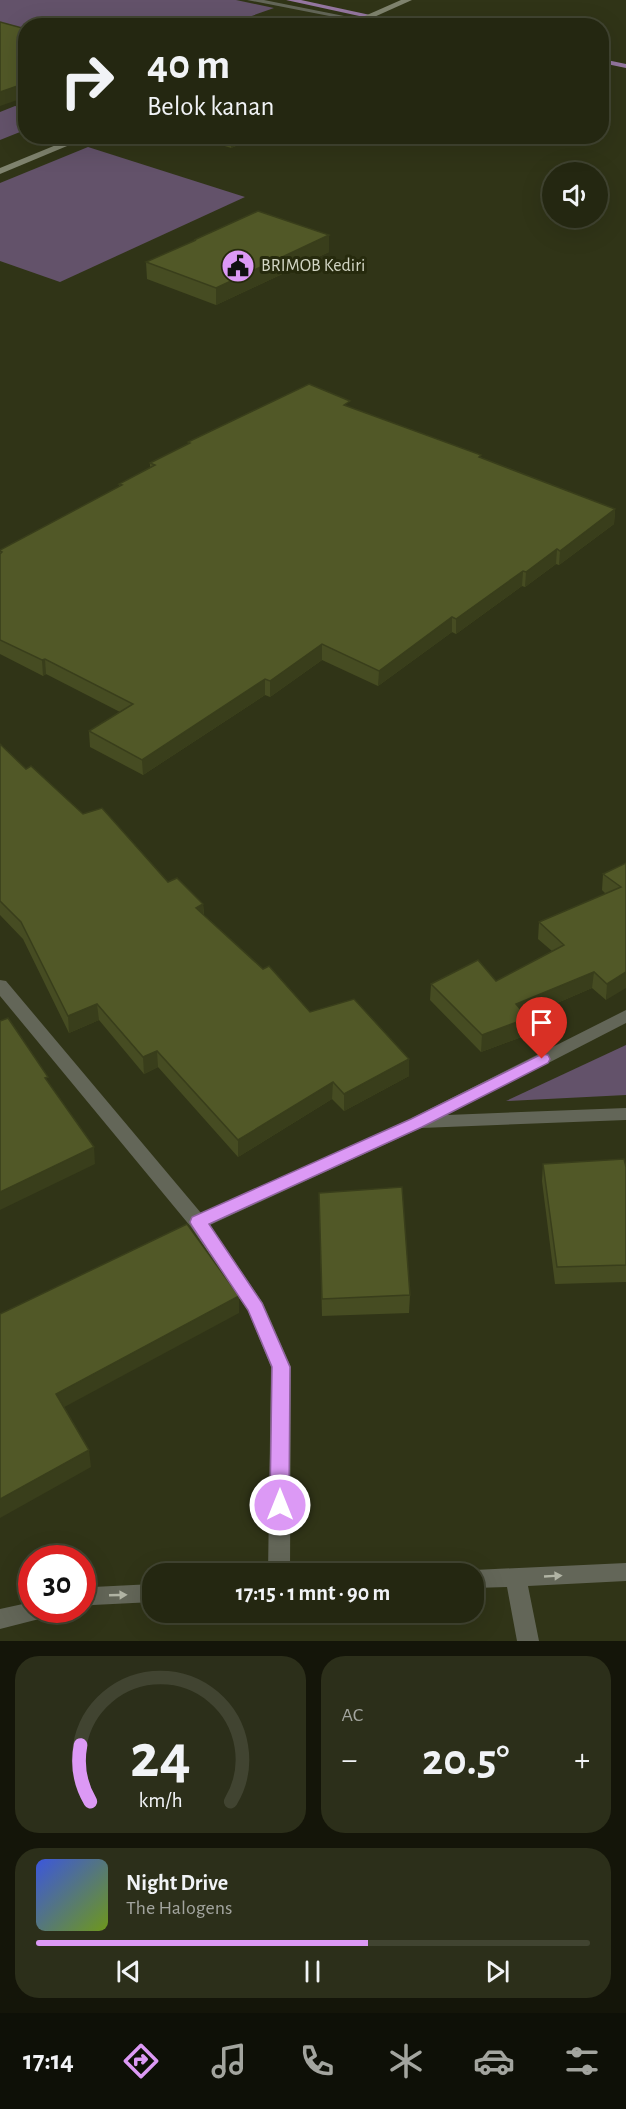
<!DOCTYPE html>
<html lang="id">
<head>
<meta charset="utf-8">
<style>
	body { margin:0; font-family:"Alegreya Sans",sans-serif; background:#2c2f1a; color:#f1f3f6; height:100vh; display:flex; flex-direction:column; font-size:22px; white-space:nowrap }
	* { box-sizing:border-box; margin:0 }
	p { font-size:20px; color:#a3a59f }
	.icon { flex:none; width:33px; height:33px; fill:none; stroke:currentColor; stroke-width:2; stroke-linecap:round; stroke-linejoin:round }
	.map { position:relative; height:1641px; overflow:hidden }
	.side { display:flex; flex-direction:column; gap:15px; padding:15px; background:#141509; flex:1 }
	.side>* { flex:none }
	.guide { position:absolute; left:18px; top:18px; width:591px; height:126px; border-radius:24px; box-shadow:0 6px 24px #0002,0 0 0 2px #414431; background:#242711; color:#f1f3f6; overflow:hidden }
	.fabs { position:absolute; left:542px; top:162px; display:grid; gap:12px }
	.fabs a { display:grid; place-items:center; width:66px; height:66px; border-radius:50%; background:#242711; box-shadow:0 6px 24px #0002,0 0 0 2px #414431; font-size:30px }
	.speed { position:absolute; left:18px; top:1545px; display:flex; gap:12px; font-size:30px; font-weight:700; text-align:center }
	.speed>* { display:grid; place-content:center; width:78px; height:78px; border-radius:50%; background:#242711; box-shadow:0 6px 24px #0002,0 0 0 2px #414431; line-height:1 }
	.speed .limit { border:9px solid #d22; background:#fff; color:#111 }
	.pin { position:absolute; display:grid; place-items:center; width:51px; height:51px; color:#fff; margin:-62px -26px; border-radius:50% 50% 50% 0; rotate:-45deg; box-shadow:0 0 6px #0007 }
	.pin .icon { rotate:45deg }
	.me { position:absolute; width:66px; margin:-33px; rotate:0deg; stroke-linejoin:round; filter:drop-shadow(0 0 4px #0008) }
	.turn { display:flex; align-items:center; gap:21px; height:126px; padding:0 30px; font-size:27px }
	.turn .icon { width:78px; height:78px; stroke-width:2.5 }
	.turn b { display:block; font-size:42px; line-height:51px }
	.big { font-size:45px; font-weight:700; line-height:1.1 }
	.side .card { flex:1; display:flex; flex-direction:column; justify-content:center; gap:9px; min-width:0; padding:0 21px; border-radius:24px; background:#2c2f1a }
	.side .dial { align-items:center; gap:0 }
	.dial svg { height:156px; overflow:visible; fill:none; stroke:#414431; stroke-width:7; stroke-linecap:round; text-anchor:middle }
	.dial text { fill:#f1f3f6; stroke:none }
	.song { display:flex; align-items:center; gap:18px }
	.cover { width:72px; height:72px; border-radius:9px; background:linear-gradient(135deg,hsl(230 70% 55%),hsl(80 70% 35%)) }
	.played { height:6px; border-radius:3px; background:linear-gradient(90deg,#dc99f5 60%,#414431 60%) }
	.keys { display:flex; justify-content:space-around; direction:ltr }
	.heat { display:flex; justify-content:space-between; align-items:center; font-size:33px; direction:ltr }
	.side .tiles { flex:1; display:grid; gap:15px; grid-template-columns:1fr 1fr }
	.card:last-child { grid-column:span 2 }
	.trip { position:absolute; left:142px; top:1563px; width:342px; height:60px; border-radius:24px; background:#242711; box-shadow:0 6px 24px #0002,0 0 0 2px #414431; font-weight:700; line-height:60px; text-align:center }
	.tabs { display:flex; height:96px; justify-content:space-around; align-items:center; background:#0e1007; color:#a3a59f }
	.tabs .icon { width:42px; height:42px }
	.tabs .selected { color:#dc99f5 }
	.tabs b { font-size:27px; color:#f1f3f6 }
	.map>svg:first-child { display:block }
	.green { fill:#63526a }
	.lines { fill:none; stroke-linecap:round; stroke-linejoin:round }
	.stream { fill:#9577a1; fill-rule:evenodd }
	.minor { fill:#636658; fill-rule:evenodd }
	.secondary { fill:#7f836e; fill-rule:evenodd }
	.wall { fill:#464c22 }
	.shaded-wall { fill:#393e1b }
	.building { fill:#515827; stroke:#393e1b; stroke-width:1.5 }
	.oneway { fill:#b1b4a4 }
	.route { fill:#dc99f5; stroke:#8f639f; stroke-width:1.5 }
	.labels { text-anchor:middle; dominant-baseline:central; stroke-width:6; stroke-linejoin:round; paint-order:stroke }
	.far-poi-label { font-size:18px; fill:#d2d5c4; stroke:#262a0d; text-anchor:start }
</style>
</head>
<body>
<div class="map">
<svg width="626" height="1641" viewBox="0 0 626 1641">
	<rect width="100%" height="100%" fill="#303417"/>
	<!-- green -->
	<g class="green">
		<path d="M0,0h236l38,8 -48,17 -200,1 -1,15 -25,-7z"/>
		<path d="M15,106l10,2v22l-25,10v-28z"/>
		<path d="M88,147l157,50 -185,85 -60,-21v-78z"/>
		<path d="M626,1045v50l-120,6z"/>
	</g>
	<g class="lines">
		<!-- stream -->
		<g class="stream">
			<path d="M286,0h15l120,26h-16z"/>
			<path d="M602,59l24,5v4l-24,-5z"/>
		</g>
		<!-- minor -->
		<g class="minor">
			<path d="M247,0h17l100,20 -4,2z"/>
			<path d="M0,980l6,1 195,232 209,-94 216,-109v13l-179,92 179,-7v12l-205,8 -211,97 53,78 28,64 -1,207h-22l3,-207 -23,-56 -57,-84 -191,-231z"/>
			<path d="M626,1563v18l-98,5 11,55h-22l-10,-54 -33,1v-14h-8l8,-4z"/>
			<path d="M153,1584v18l-60,3 -11,3v-19l11,-2z"/>
			<path d="M32,1602v8h18l-3,7 -47,12v-20z"/>
		</g>
		<!-- secondary -->
		<g class="secondary">
			<path d="M401,0h11l-58,26h-12z"/>
			<path d="M78,136h13l-91,38v-6z"/>
		</g>
	</g>
	<!-- wall -->
	<g class="wall">
		<path d="M204,136h56l-29,12 -22,-7z"/>
		<path d="M329,235v17l-113,53 -69,-26 -1,-17 48,-21v-1z"/>
		<path d="M350,407l265,102 -1,15 -55,41 -3,-1 -31,23 -3,-1 -66,48 -4,-2 -74,54 -56,-26 -52,37 -5,-2 -122,80 -53,-28 -1,-16 31,-19 -74,-38 -3,2 -43,-22v-104l119,-63v-3l31,-16v-5l38,-19v-2z"/>
		<path d="M0,744l26,25 57,45 85,68 35,22 1,11 106,97 99,64 -65,35 -12,-12 -94,58 -80,-90 -14,7 -45,-54 -30,13 -46,-94 -23,-24z"/>
		<path d="M626,863l-20,137 -14,-12 -65,28 1,2 -1,17 -46,17 -51,-52 1,-16 65,-3 56,-30 -14,-12 1,-17 67,-28 -4,-4 1,-16z"/>
		<path d="M543,1164l83,3v115l-71,2 -13,-103z"/>
		<path d="M319,1193l91,102 -1,18 -87,3z"/>
	</g>
	<!-- shaded-wall -->
	<g class="shaded-wall">
		<path d="M26,83v14l-26,9v-14z"/>
		<path d="M231,136h29l-29,12z"/>
		<path d="M329,235v17l-113,53v-17z"/>
		<path d="M615,509l-1,15 -55,41 1,-14z"/>
		<path d="M557,549l-1,15 -31,23 1,-15z"/>
		<path d="M523,571l-1,15 -66,48v-15z"/>
		<path d="M452,617v15l-74,54 1,-15z"/>
		<path d="M322,644v16l-52,37v-16z"/>
		<path d="M45,659l1,15 -3,2 -1,-16z"/>
		<path d="M265,679v16l-122,80 -1,-15z"/>
		<path d="M203,904l1,17 -8,-13z"/>
		<path d="M594,972l-2,16 -77,33 1,-17z"/>
		<path d="M626,972v16l-20,12 1,-16z"/>
		<path d="M97,1004l2,16 -30,13 -1,-17z"/>
		<path d="M528,1018l-1,17 -46,17 1,-17z"/>
		<path d="M157,1051l1,16 -14,7 -1,-17z"/>
		<path d="M409,1059v17l-65,35v-17z"/>
		<path d="M333,1082l-1,17 -94,58v-17z"/>
		<path d="M94,1147l1,17 -95,46v-18z"/>
		<path d="M239,1296v17l-182,98 -1,-17z"/>
		<path d="M89,1450l2,17 -91,51v-19z"/>
	</g>
	<!-- building -->
	<g class="building">
		<path d="M0,22l26,7v54l-26,9z"/>
		<path d="M258,211l71,24 -113,53 -70,-26 50,-22h-2z"/>
		<path d="M309,384l41,17 -6,4 137,50 -2,2 136,52 -55,42 -3,-2 -31,23 -3,-1 -67,48 -4,-2 -73,54 -57,-27 -52,37 -5,-2 -123,81 -53,-29 44,-27 -88,-45 -3,1 -42,-20v-86l2,-2 -2,-1v-1l122,-65 -3,-1 36,-19 -5,-2 40,-20 -2,-1z"/>
		<path d="M0,744l26,25 5,-3 52,48 19,-6 66,74 9,-4 26,26 -7,4 67,61 6,-3 41,46 44,-13 55,60 -65,35 -11,-12 -95,58 -81,-89 -14,6 -46,-53 -29,12 -47,-94 -21,-21z"/>
		<path d="M626,863v109l-19,12 -13,-12 -78,32 12,14 -46,17 -51,-51 47,-24 18,21 68,-36 -25,-23 82,-35 -18,-13z"/>
		<path d="M8,1018l40,59 -3,1 49,69 -94,45v-171z"/>
		<path d="M624,1159l2,8v98l-69,2 -14,-103z"/>
		<path d="M402,1187l8,108 -88,4 -3,-106z"/>
		<path d="M187,1224l52,72 -183,98 33,56 -89,49v-185z"/>
	</g>
	<!-- one-way arrows -->
	<defs><path id="oneway-solid" d="M-6-.8H1V-3.2L6.5 0L1 3.2V.8H-6Z" transform="scale(1.5)"/></defs>
	<g class="oneway">
		<use href="#oneway-solid" transform="translate(553 1576) rotate(-3)"/>
		<use href="#oneway-solid" transform="translate(118 1595) rotate(-2)"/>
	</g>
	<!-- route -->
	<path class="route" d="M542,1054l6,1 2,4 -2,4 -126,64 -213,97 53,79 28,64 -1,138 -2,5 -7,3 -7,-3 -3,-5 2,-138 -24,-57 -56,-84 -2,-4 2,-5 219,-98z"/>
	<!-- icons -->
	<defs>
		<g id="civic-disc" transform="scale(1.725)"><circle r="9.5" fill="#dc99f5" stroke="#262a0d"/><path d="M-.6-6.5H3V-4.5H.6V-3L4-1V1h2V6H-6V1h2V-1L-.6-3ZM-1.2 2.5V6h2.4V2.5Z" fill="#111"/></g>
	</defs>
	<g fill-rule="evenodd">
		<use href="#civic-disc" x="238" y="266"/>
	</g>
	<g class="labels">
		<!-- far-poi labels -->
		<g class="far-poi-label">
			<text x="261" y="266">BRIMOB Kediri</text>
		</g>
	</g>
</svg>
<div class="fabs">
<a><svg class="icon" aria-label="sound" viewBox="0 0 24 24"><path d="M4 9h4l5-4v14l-5-4H4zM17 9q2 3 0 6"/></svg></a>
</div>
<div class="speed"><div class="limit">30</div></div>
<div class="pin" style="left:542px;top:1059px;background:#d93025"><svg class="icon" aria-label="arrive" viewBox="0 0 24 24"><path d="M6 21V4h12l-3 4 3 4H6"/></svg></div>
<svg class="me" style="left:280px;top:1505px" viewBox="-20 -20 40 40"><circle r="17" fill="#dc99f5" stroke="#fff" stroke-width="3"/><path d="M0-11L8 9 0 5-8 9z" fill="#fff"/></svg>
<div class="trip">17:15 · 1 mnt · 90 m</div>
<div class="guide">
<div class="turn"><svg class="icon" aria-label="right" viewBox="0 0 24 24"><path d="M7 20v-9h11M14 6l5 5-5 5"/></svg><div><b>40 m</b>Belok kanan</div></div>
</div>
</div>
<section class="side">
<div class="tiles">
<div class="card dial"><svg viewBox="0 0 100 80">
<path d="M14 69A42 42 0 1 1 86 69"/>
<path d="M14 69A42 42 0 0 1 9 40" stroke="#dc99f5"/>
<text x="50" y="56" font-size="32" font-weight="700">24</text>
<text x="50" y="72" font-size="11">km/h</text>
</svg></div>
<div class="card"><p>AC</p>
<div class="heat"><a>−</a><b class="big">20.5°</b><a>+</a></div>
</div>
<div class="card">
<div class="song"><i class="cover"></i><div><b>Night Drive</b><p>The Halogens</p></div></div>
<div class="played"></div>
<div class="keys"><svg class="icon" aria-label="previous" viewBox="0 0 24 24"><path d="M18 5L8 12l10 7zM5 5v14"/></svg><svg class="icon" aria-label="pause" viewBox="0 0 24 24"><path d="M8 5v14M16 5v14"/></svg><svg class="icon" aria-label="next" viewBox="0 0 24 24"><path d="M6 5l10 7-10 7zM19 5v14"/></svg></div>
</div>
</div>
</section>
<nav class="tabs">
<b>17:14</b>
<svg class="icon selected" aria-label="directions" viewBox="0 0 24 24"><path d="M12 3l9 9-9 9-9-9zM9 14v-3h6M13 9l2 2-2 2"/></svg>
<svg class="icon" aria-label="music" viewBox="0 0 24 24"><path d="M9 18V5l10-2v13"/><circle cx="6" cy="18" r="3"/><circle cx="16" cy="16" r="3"/></svg>
<svg class="icon" aria-label="phone" viewBox="0 0 24 24"><path d="M5 4h4l2 5-3 2q2 4 5 5l2-3 5 2v4C11 20 4 13 5 4z"/></svg>
<svg class="icon" aria-label="climate" viewBox="0 0 24 24"><path d="M12 3v18M4 7l16 10M4 17L20 7"/></svg>
<svg class="icon" aria-label="car" viewBox="0 0 24 24"><path d="M5 17H2v-5l4-1 3-4h7l3 4 3 1v5h-3M9 17h6M6 11h13"/><circle cx="7" cy="17" r="2"/><circle cx="17" cy="17" r="2"/></svg>
<svg class="icon" aria-label="filters" viewBox="0 0 24 24"><path d="M4 7h16M4 17h16"/><circle cx="9" cy="7" r="2"/><circle cx="15" cy="17" r="2"/></svg>
</nav>
</body>
</html>
